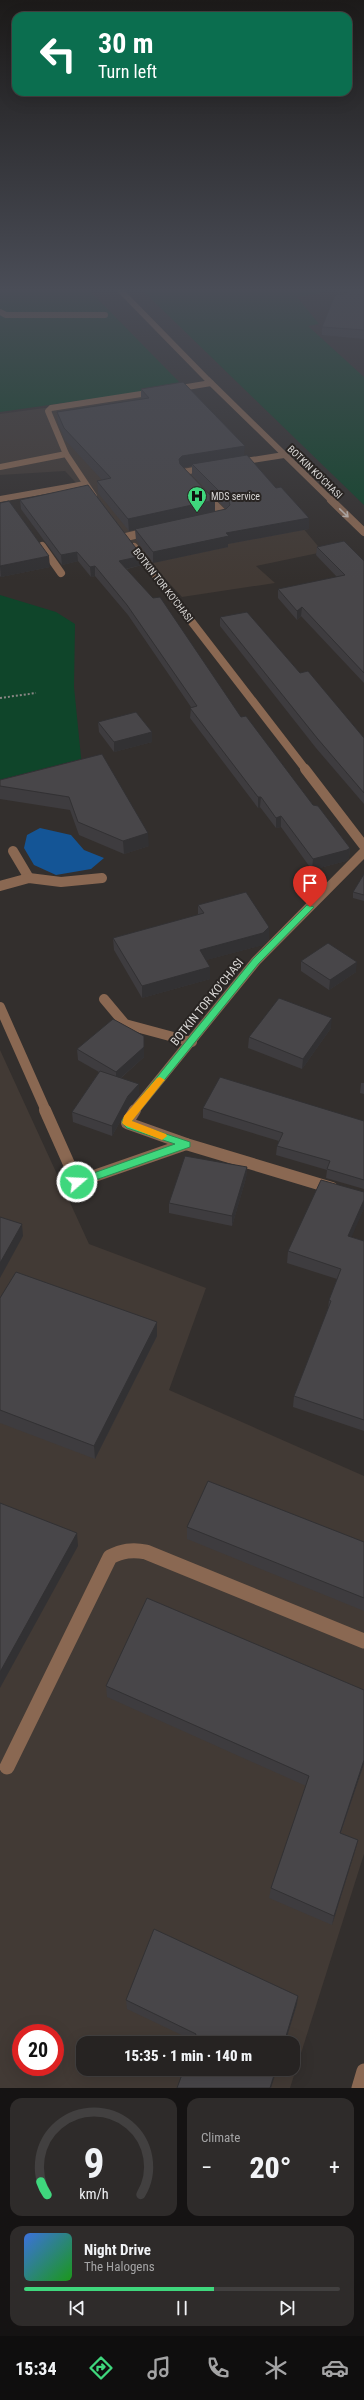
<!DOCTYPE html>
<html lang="en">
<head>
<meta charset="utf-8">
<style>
	body { margin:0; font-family:"Roboto Condensed",sans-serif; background:#2e2b2a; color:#f1f3f6; height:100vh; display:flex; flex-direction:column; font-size:15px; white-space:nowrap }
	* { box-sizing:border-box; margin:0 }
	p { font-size:13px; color:#a4a4a5 }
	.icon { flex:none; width:22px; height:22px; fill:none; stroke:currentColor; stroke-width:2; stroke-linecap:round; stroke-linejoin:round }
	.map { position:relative; height:2088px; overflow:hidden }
	.panel { display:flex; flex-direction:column; gap:10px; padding:10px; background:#151313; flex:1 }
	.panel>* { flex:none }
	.banner { position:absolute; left:12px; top:12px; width:340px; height:84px; border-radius:12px; box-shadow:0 4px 16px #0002,0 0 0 1px #424040; background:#0b6e4f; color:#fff; overflow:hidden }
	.speed { position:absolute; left:12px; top:2024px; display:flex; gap:8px; font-size:20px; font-weight:700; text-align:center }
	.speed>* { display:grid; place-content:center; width:52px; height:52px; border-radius:50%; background:#262322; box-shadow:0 4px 16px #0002,0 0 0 1px #424040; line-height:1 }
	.speed .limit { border:6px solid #d22; background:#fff; color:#111 }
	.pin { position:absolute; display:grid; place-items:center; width:34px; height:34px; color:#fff; margin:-41px -17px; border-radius:50% 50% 50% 0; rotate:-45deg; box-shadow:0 0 4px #0007 }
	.pin .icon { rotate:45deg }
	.me { position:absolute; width:44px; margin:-22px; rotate:71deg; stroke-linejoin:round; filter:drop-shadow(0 0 3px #0008) }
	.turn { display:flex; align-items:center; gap:14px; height:84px; padding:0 20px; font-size:18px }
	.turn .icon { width:52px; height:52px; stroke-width:2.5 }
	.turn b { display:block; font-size:28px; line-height:34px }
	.big { font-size:30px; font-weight:800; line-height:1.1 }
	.panel .card { flex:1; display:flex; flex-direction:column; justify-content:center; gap:6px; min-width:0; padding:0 14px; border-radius:12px; background:#2e2b2a }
	.panel .dial { align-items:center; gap:0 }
	.dial svg { height:104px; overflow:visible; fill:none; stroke:#424040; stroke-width:7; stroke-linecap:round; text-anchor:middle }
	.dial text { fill:#f1f3f6; stroke:none }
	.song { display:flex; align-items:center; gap:12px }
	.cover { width:48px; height:48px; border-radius:6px; background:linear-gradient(135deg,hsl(220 70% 55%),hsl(120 70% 35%)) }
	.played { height:4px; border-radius:2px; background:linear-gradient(90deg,#3fd77d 60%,#424040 60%) }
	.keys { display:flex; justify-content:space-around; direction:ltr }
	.heat { display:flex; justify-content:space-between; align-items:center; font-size:22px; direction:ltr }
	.panel .tiles { flex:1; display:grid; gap:10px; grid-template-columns:1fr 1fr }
	.card:last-child { grid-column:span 2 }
	.trip { position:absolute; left:76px; top:2036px; width:224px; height:40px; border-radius:12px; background:#262322; box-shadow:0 4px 16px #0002,0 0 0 1px #424040; font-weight:800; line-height:40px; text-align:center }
	.dock { display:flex; height:64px; justify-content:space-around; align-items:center; background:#0f0e0e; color:#a4a4a5 }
	.dock .icon { width:28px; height:28px }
	.dock .active { color:#3fd77d }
	.dock b { font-size:18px; color:#f1f3f6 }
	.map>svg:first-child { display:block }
	.built { fill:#423a35; fill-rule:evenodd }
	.green { fill:#0f452a }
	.water { fill:#145596 }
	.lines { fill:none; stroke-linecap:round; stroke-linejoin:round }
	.path { stroke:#8a8785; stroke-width:2; stroke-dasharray:2 2; stroke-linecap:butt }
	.minor-far4 { stroke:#8a6852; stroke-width:6 }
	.minor-far3 { stroke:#8a6852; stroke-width:8 }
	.minor-far2 { stroke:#8a6852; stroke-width:10 }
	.minor-far1 { stroke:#8a6852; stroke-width:12 }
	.minor { stroke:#8a6852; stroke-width:15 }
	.wall { fill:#3e3c3f; fill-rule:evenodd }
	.shaded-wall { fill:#323133 }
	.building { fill:#484649; stroke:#323133 }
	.oneway { stroke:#c5bbb4 }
	.route { fill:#3fd77d; stroke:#298c51 }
	.slow { fill:#f59e0b }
	.labels { text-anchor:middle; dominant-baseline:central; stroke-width:4; stroke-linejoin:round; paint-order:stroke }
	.far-street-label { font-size:10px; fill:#d9d7d5; stroke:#292523 }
	.far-poi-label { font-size:10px; fill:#d9d7d5; stroke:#292523; text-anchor:start }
	.street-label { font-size:12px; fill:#d9d7d5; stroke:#292523 }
</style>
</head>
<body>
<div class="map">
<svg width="364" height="2088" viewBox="0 0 364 2088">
	<rect width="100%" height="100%" fill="#332f2d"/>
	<!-- built -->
	<g class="built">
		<path d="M186,389l137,163 -67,14 19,17 -93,14 -117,-126 -65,4v-61z"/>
		<path d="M0,1050l89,194 117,44 -37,102 195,86v378l-74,234h-290zM21,2033h34v34h-34zM83,2043h210v26h-210z"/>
	</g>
	<!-- green -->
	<g class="green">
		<path d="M0,288h87l96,98 -183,26z"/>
		<path d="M140,288h186l-1,4 -28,5 22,27 -11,2 56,51v128z"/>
		<path d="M0,595l56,17 19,12 -1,63 8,80 -82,23z"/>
	</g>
	<!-- water -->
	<path class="water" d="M40,828l31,7 13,15 20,8 -13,11 -35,6 -22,-10 -10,-17 3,-13z"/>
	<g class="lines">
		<!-- path -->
		<path class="path" d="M0,698l36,-5"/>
		<!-- minor-far4 -->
		<g class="minor-far4">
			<path d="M118,288l89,91 125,122"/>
			<path d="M0,312l6,3h99"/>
			<path d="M175,389l36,-6"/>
			<path d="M239,462l45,-7"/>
			<path d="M0,467l66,-13"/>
			<path d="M189,478l-6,-6 23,-4"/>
			<path d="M205,495l6,6"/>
			<path d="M94,496l-28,-42 -18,-43 3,-3 103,-16"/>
			<path d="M0,499l85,-15"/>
		</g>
		<!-- minor-far3 -->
		<g class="minor-far3">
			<path d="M210,500l15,15 -5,1"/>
			<path d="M331,500l33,32"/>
			<path d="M126,537l21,-5"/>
			<path d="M42,546l19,27"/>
			<path d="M134,547l172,223"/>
		</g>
		<!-- minor-far2 -->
		<g class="minor-far2">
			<path d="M305,769l59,77"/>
			<path d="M13,851l16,27"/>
			<path d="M0,886l29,-8 32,4 41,-4"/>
			<path d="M104,999l21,25 67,18"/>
			<path d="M0,1007l46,104"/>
			<path d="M134,1111l122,-150 108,-109"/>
		</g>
		<!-- minor-far1 -->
		<g class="minor-far1">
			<path d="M45,1110l32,72 109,-38"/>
			<path d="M135,1110l-8,13 59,21 146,44"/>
		</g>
		<!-- minor -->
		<g class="minor">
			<path d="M7,1767l103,-210c12,-6 22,-8 36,-5l218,89"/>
			<path d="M359,2088l5,-17"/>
		</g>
	</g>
	<!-- wall -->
	<g class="wall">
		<path d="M338,288h26v51l-42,-4v-8l16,-33z"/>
		<path d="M141,389l104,67 64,73 -81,15v3l-75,16 -17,-23 -1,-10 -6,1 -31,-38 -1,-12 5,-1 -37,-40 -7,-17 -1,-11 84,-13zM192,466v9l34,34 -11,3 -32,-45z"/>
		<path d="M20,500l122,56v9l-15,4 114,148 72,88 37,43 -1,10 -3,3 -34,9 -31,-43 -5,1 -16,-21 -2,1 -68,-90 1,-11 -63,-92 -33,-39 -4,1 -13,-16 -16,4 -41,-56z"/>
		<path d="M0,503l50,64 -49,10 -1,-1z"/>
		<path d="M317,547l47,14v122l-63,-67 -4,4 -19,-22v-9l59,-12 -21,-22z"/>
		<path d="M220,617l80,56 64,65v66l-48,-56 -96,-122z"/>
		<path d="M98,722l54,10v10l-38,10 -15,-20z"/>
		<path d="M102,754l47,92 -25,8 -45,-19 -9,-25 -70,-11v-19z"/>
		<path d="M364,874v27l-11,-3v-6z"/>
		<path d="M198,905l71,34 -6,6 -57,15 4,7v12l-68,19 -28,-48 -1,-12 85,-23z"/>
		<path d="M301,961l55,11 -27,18 -28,-19z"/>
		<path d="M331,1028l-29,41 -54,-21 1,-11z"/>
		<path d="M77,1049l67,8 -23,21 18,16 -10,12 -17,30 -39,-14 -1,-10 27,-40 -21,-12z"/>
		<path d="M361,1083h3v11l-4,-1z"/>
		<path d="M203,1108l161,13v68l-38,-11 1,-8 -51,-15 1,-9 2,-5 -76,-23z"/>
		<path d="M247,1167l-1,11 -14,48 -63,-13v-10z"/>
		<path d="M364,1192v16l-13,29 13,4v190l-71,-24 1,-11 34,-86 1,-10 8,-21 -50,-16 1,-12z"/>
		<path d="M0,1298l157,38 -62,123 -95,-36z"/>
		<path d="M187,1527l177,15v69l-177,-72z"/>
		<path d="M106,1686l258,4v74l-23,69 17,7 -3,11 -23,74 -63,-27 2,-10 35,-102 -199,-89z"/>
		<path d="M126,2000l171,4 -12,39h-92l1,-2 -67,-32z"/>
	</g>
	<!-- shaded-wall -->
	<g class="shaded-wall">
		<path d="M245,446l-1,11 -52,7v2l-10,2 -3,2v-11l3,-3z"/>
		<path d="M215,500v12l-86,19 -1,-12z"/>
		<path d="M309,518v11l-81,15v3l-75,16v-11l73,-19z"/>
		<path d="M77,552l1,9 -16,4 -1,-10z"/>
		<path d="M49,556l1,11 -49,10 -1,-11z"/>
		<path d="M142,556v9l-22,5 -1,-9z"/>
		<path d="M95,566v10l-4,1 -1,-10z"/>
		<path d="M302,607l-1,9 -4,4v-9z"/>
		<path d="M152,732v10l-38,10v-10z"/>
		<path d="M258,797h3l-1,10 -2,1z"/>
		<path d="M281,816v11l-5,1v-10z"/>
		<path d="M148,833l1,13 -25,8 -1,-13z"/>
		<path d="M350,848l-1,10 -3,3 -34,9 1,-11z"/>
		<path d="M269,927v12l-6,6 -64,17 1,-12z"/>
		<path d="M357,962l-1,10 -27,18 1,-10z"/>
		<path d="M210,967v12l-68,19v-12z"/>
		<path d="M332,1018l-1,10 -29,41 1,-10z"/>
		<path d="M144,1036v21l-28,25v-10z"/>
		<path d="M139,1084v10l-10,12 -17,30v-10l16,-30z"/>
		<path d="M247,1167l-1,11 -14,48v-10z"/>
		<path d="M364,1200v8l-17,40 1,-12z"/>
		<path d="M22,1224l1,12 -23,42v-15z"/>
		<path d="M157,1322v14l-62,123 -1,-13z"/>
		<path d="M77,1533l1,13 -78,142v-16z"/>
		<path d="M364,1760v4l-27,79 3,-10z"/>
		<path d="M358,1840l-3,11 -23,74 2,-9z"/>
		<path d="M298,1996l-1,8 -12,39h-1z"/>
		<path d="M276,2069h1l-6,19h-1z"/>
	</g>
	<!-- building -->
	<g class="building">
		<path d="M341,288h23v42l-42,-3 13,-32 12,-2z"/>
		<path d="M183,382l62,64 -63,10 -3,3 1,5 35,36 -87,19 -31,-38 14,-3 -47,-50 -7,-16 92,-14 -8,-9z"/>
		<path d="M247,455l29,33 5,-1 28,31 -83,15 3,3 -76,16 -18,-23 91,-20 4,-4 -1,-4 -37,-37z"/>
		<path d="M88,485l54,71 -23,5 34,37 7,-1 81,120 5,-1 67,89 5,1 32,42 -3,2 -34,9 -32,-43 -5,2 -15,-21h-3l-68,-89 7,-2 -70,-101 -32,-39 -5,1 -13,-15 -16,3 -41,-55z"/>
		<path d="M9,501l40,55 -49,10v-63z"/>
		<path d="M344,541l20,20v112l-62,-66 -5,4 -19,-22 67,-14 -28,-28z"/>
		<path d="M247,612l53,61 8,-2 56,67v55l-47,-55 -97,-121z"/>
		<path d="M136,712l16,20 -38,10 -16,-20z"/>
		<path d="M102,754l46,79 -25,8 -45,-19 -9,-25 -69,-11v-6z"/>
		<path d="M364,874v21l-11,-3z"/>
		<path d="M246,892l23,35 -6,6 -63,17 10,17 -68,19 -29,-48 91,-25 -6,-8z"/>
		<path d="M328,943l29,19 -27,18 -29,-19z"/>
		<path d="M279,998l53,20 -29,41 -54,-22z"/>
		<path d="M113,1019l31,17v11l-28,25 -39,-23z"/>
		<path d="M100,1071l39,13 -11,12 -16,30 -40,-14z"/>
		<path d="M220,1077l144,44v59l-37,-11 3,-8 -53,-15 6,-13 -80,-25z"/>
		<path d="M185,1156l62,11 -15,49 -63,-13z"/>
		<path d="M321,1180l43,12v8l-16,36 16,5v179l-70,-24 37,-95 -2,-1 12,-31 -53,-18z"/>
		<path d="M0,1217l22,7 -22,39z"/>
		<path d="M16,1272l141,50 -63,124 -94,-36v-112z"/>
		<path d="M208,1481l156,61v56l-177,-71z"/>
		<path d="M0,1503l77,30 -77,139z"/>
		<path d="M147,1598l217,92v70l-24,73 18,7 -24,76 -63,-28 38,-112 -203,-90z"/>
		<path d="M154,1929l144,67 -14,47h-91l3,-9 -70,-34z"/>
		<path d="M184,2069h92l-6,19h-93z"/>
	</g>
	<!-- one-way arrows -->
	<defs><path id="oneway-shaft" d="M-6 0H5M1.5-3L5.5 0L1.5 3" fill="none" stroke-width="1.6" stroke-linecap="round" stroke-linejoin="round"/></defs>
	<use class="oneway" href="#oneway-shaft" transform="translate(344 513) rotate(44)"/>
	<!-- sky -->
	<linearGradient id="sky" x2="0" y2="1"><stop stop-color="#1c1a19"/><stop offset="0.5" stop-color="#4a4d57"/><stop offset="1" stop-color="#4a4d57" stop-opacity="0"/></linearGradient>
	<rect width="364" height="580" fill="url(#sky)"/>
	<!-- route -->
	<path class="route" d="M307,905l7,2 -55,56 -127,157 1,3 57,19v5l-109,38h-7v-5l101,-36 -48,-16 -5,-5 1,-4 130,-160z"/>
	<!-- slow -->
	<path class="slow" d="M160,1077l5,3 -2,2 -31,39 34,13 1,2 -5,4 -38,-15 -2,-2 2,-7 33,-38z"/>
	<!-- icons -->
	<defs>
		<g id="hospital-pin" transform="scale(1)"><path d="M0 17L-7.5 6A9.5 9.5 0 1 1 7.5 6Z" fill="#3fd77d" stroke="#292523"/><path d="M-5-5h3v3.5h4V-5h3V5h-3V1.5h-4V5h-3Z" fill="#111"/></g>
	</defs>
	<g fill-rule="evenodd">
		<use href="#hospital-pin" x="197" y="496"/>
	</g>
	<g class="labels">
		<!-- far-street labels -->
		<g class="far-street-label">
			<text transform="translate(315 472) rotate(44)">BOTKIN KO'CHASI</text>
			<text transform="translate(163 585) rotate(52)">BOTKIN TOR KO'CHASI</text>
		</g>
		<!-- far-poi labels -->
		<g class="far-poi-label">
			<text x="211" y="496">MDS service</text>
		</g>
		<!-- street labels -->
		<g class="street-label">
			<text transform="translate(207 1002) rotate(-51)">BOTKIN TOR KO'CHASI</text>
		</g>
	</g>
</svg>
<div class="speed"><div class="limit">20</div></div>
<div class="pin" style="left:310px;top:907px;background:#d93025"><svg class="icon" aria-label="arrive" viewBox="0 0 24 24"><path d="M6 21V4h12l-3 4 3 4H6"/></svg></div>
<svg class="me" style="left:77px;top:1182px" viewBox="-20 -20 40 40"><circle r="17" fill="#3fd77d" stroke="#fff" stroke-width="3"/><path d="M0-11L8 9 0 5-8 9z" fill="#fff"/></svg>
<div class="trip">15:35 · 1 min · 140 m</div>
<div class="banner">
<div class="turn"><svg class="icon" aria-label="left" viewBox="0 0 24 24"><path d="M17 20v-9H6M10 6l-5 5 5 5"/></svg><div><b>30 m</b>Turn left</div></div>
</div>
</div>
<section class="panel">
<div class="tiles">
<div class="card dial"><svg viewBox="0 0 100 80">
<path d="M14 69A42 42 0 1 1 86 69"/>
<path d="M14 69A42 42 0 0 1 9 59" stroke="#3fd77d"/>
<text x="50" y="56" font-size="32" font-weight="700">9</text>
<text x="50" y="72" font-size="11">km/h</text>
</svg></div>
<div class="card"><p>Climate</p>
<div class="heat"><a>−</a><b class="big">20°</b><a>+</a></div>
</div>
<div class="card">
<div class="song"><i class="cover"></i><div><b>Night Drive</b><p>The Halogens</p></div></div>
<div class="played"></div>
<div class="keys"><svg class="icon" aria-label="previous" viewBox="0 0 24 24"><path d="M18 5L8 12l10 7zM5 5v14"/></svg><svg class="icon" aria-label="pause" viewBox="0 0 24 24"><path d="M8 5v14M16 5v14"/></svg><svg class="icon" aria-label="next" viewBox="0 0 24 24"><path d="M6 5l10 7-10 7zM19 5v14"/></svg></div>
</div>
</div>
</section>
<nav class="dock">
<b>15:34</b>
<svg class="icon active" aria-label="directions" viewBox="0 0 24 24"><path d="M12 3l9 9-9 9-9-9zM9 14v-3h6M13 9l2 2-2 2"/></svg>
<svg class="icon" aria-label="music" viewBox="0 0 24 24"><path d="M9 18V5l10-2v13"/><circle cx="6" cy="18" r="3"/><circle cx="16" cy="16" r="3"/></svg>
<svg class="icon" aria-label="phone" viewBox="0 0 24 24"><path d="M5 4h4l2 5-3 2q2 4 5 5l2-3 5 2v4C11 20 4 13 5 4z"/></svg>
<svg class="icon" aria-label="climate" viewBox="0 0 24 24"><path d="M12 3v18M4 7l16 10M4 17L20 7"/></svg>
<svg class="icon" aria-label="car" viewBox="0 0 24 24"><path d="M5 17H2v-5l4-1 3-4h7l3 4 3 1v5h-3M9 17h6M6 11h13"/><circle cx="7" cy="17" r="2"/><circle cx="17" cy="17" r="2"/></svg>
</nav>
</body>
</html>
